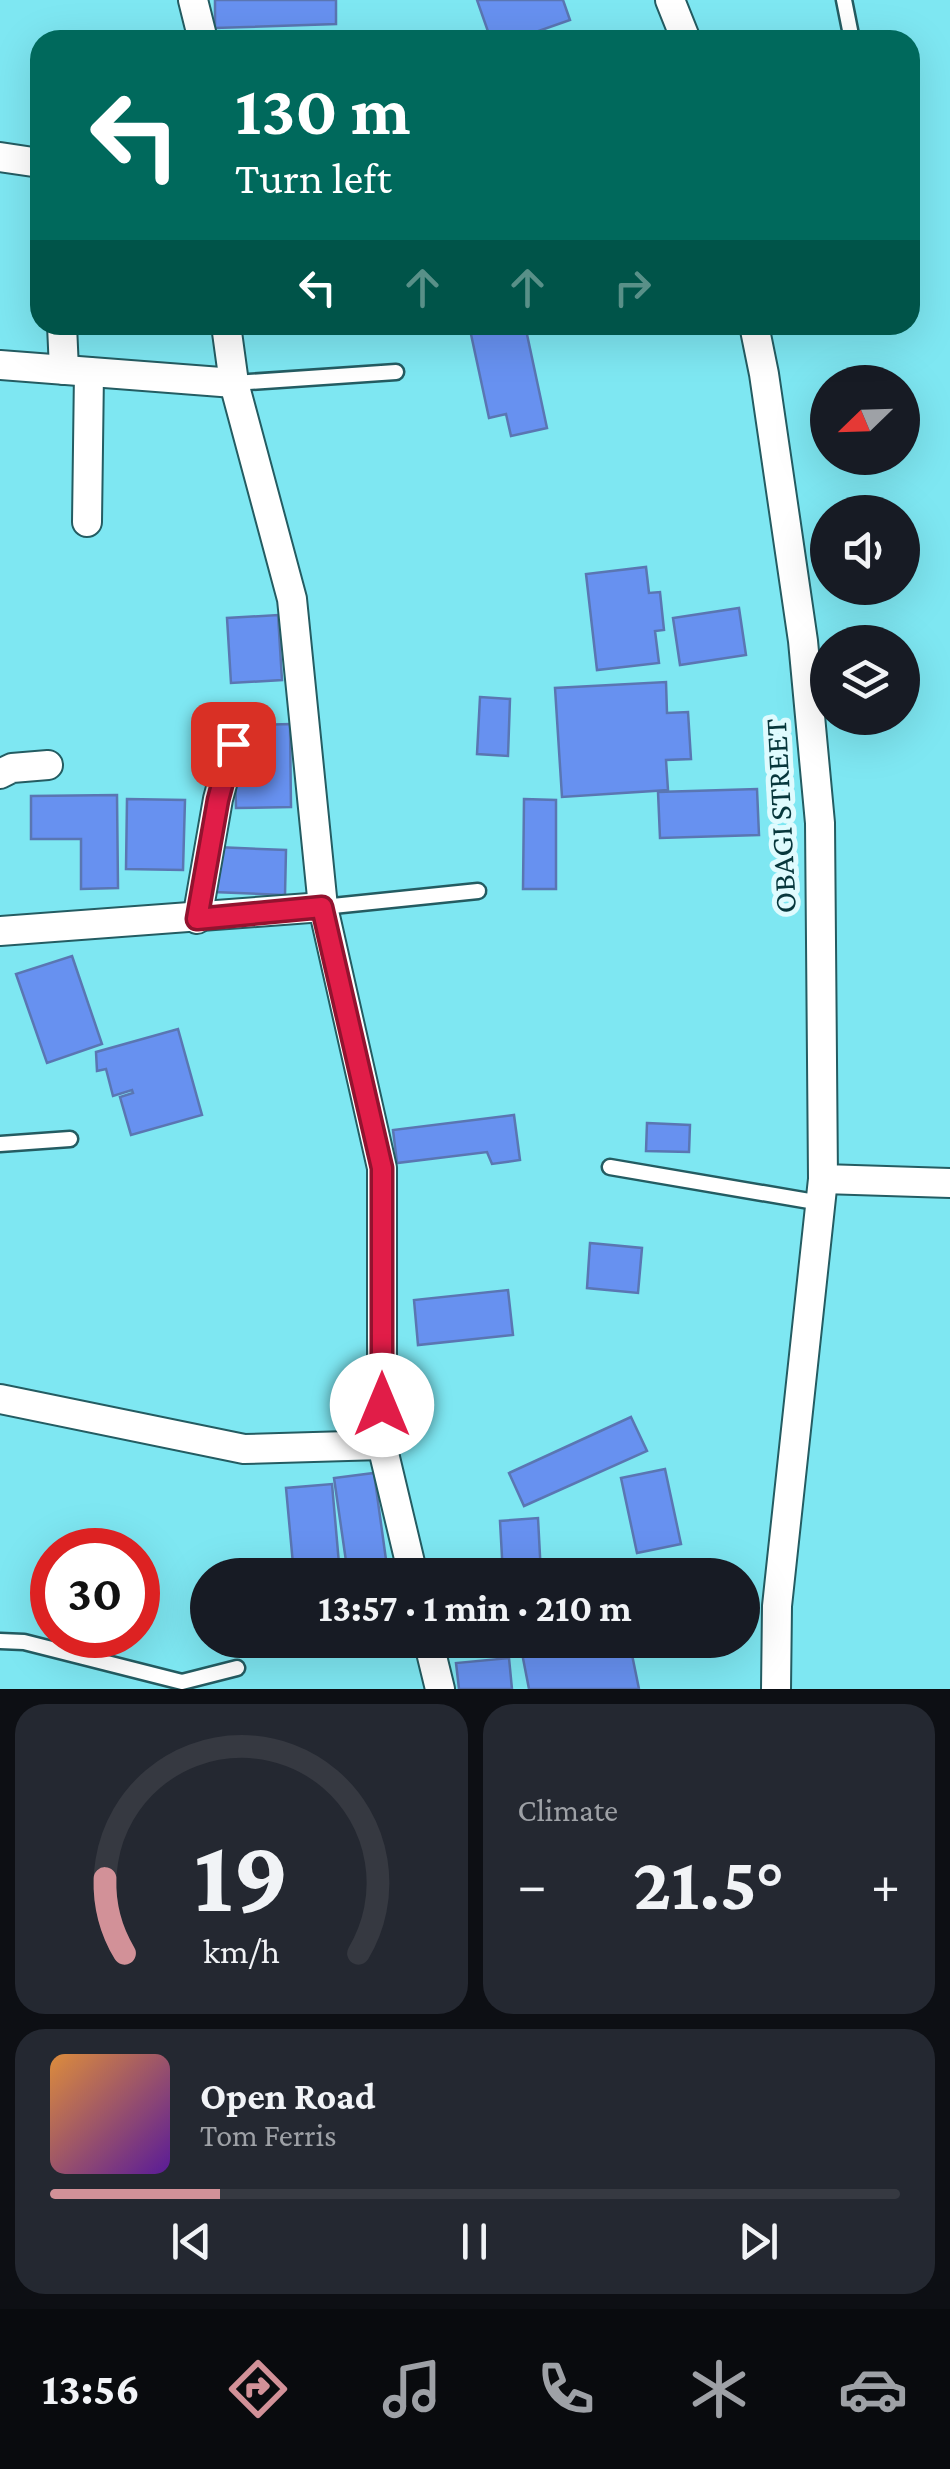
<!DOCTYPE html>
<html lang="en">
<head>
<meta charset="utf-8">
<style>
	body { margin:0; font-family:"Crimson Pro",serif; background:#242831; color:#f1f3f6; height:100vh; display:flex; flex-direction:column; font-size:38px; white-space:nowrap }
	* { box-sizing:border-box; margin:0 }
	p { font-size:32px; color:#9ea1a6 }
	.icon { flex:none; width:55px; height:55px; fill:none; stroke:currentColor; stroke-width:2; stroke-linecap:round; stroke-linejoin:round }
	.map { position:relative; height:1689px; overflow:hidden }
	.sheet { display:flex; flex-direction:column; gap:15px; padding:15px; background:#0d0f14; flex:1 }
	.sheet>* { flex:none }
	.top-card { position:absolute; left:30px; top:30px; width:890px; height:305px; border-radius:30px; box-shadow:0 10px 40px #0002; background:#00695c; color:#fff; overflow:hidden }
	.needle { width:65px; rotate:247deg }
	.controls { position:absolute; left:810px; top:365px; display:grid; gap:20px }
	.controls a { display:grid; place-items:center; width:110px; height:110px; border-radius:50%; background:#171b24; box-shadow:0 10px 40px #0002; font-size:50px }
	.speed { position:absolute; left:30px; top:1528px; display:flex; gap:20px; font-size:50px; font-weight:700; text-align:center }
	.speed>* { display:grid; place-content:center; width:130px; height:130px; border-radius:50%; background:#171b24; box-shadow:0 10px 40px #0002; line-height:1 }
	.speed .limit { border:15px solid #d22; background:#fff; color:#111 }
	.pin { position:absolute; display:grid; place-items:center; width:85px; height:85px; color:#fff; margin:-42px; border-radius:20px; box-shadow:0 5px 15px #0006 }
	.me { position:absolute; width:110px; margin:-55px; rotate:0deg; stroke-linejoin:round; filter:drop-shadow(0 0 8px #0008) }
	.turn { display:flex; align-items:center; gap:35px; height:210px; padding:0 40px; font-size:45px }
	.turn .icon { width:130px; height:130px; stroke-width:2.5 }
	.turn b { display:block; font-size:70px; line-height:85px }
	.lanes { display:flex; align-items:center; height:95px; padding:0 40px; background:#0003; justify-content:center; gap:50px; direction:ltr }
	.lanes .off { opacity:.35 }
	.big { font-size:75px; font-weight:700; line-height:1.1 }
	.sheet .tile { flex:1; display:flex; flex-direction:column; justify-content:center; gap:15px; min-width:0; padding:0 35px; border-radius:30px; background:#242831 }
	.sheet .dial { align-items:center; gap:0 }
	.dial svg { height:260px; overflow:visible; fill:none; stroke:#363941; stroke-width:7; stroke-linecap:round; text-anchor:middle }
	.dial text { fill:#f1f3f6; stroke:none }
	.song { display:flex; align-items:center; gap:30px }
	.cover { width:120px; height:120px; border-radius:15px; background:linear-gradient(135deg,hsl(30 70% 55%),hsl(270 70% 35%)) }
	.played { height:10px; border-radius:5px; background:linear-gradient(90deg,#d29198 20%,#363941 20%) }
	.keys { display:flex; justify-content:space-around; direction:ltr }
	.heat { display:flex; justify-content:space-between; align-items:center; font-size:55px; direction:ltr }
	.sheet .tiles { flex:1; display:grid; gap:15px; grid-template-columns:1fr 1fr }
	.tile:last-child { grid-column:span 2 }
	.trip { position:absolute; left:190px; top:1558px; width:570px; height:100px; border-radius:50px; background:#171b24; box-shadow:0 10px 40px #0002; font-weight:700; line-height:100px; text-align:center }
	.tab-bar { display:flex; height:160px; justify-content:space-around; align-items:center; background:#090b0e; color:#9ea1a6 }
	.tab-bar .icon { width:70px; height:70px }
	.tab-bar .on { color:#d29198 }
	.tab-bar b { font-size:45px; color:#f1f3f6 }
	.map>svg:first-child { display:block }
	.building { fill:#6791f0; stroke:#5a76b2; stroke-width:2.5 }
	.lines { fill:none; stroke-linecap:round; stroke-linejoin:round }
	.service-casing { stroke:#245c62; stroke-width:19 }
	.minor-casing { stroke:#245c62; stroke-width:32 }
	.service { stroke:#fff; stroke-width:14 }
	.minor { stroke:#fff; stroke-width:28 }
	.route-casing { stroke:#92132f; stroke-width:25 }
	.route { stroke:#e11d48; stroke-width:18 }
	.labels { text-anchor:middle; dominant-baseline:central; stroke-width:10; stroke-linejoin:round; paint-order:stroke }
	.street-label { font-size:32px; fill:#07373c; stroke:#dffbfe }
</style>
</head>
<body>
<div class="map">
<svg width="950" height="1689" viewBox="0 0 950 1689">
	<rect width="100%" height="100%" fill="#7ee7f2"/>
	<!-- building -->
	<g class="building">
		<path d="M215,0h121v24l-121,4z"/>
		<path d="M477,0h86l7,20 -57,20h-22z"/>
		<path d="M469,325h56l22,103 -36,8 -5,-22 -17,4z"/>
		<path d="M646,567l3,26 11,-1 4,38 -9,1 4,32 -62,7 -11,-96z"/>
		<path d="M739,608l7,47 -66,10 -7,-47z"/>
		<path d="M278,615l4,65 -51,3 -4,-65z"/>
		<path d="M666,682l1,31 21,-1 3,47 -25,1 2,30 -106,7 -7,-109z"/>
		<path d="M480,697l30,2 -2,57 -31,-2z"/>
		<path d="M290,724l1,83 -55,1 -1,-39 17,-1v-43z"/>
		<path d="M757,789l2,46 -99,3 -2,-46z"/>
		<path d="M117,795l1,93 -37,1v-50h-50v-43z"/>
		<path d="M127,799l58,1 -2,70 -57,-1z"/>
		<path d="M524,799l32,1v89h-33z"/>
		<path d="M216,847l70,3 -1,45 -71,-3z"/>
		<path d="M72,956l30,88 -55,19 -31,-89z"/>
		<path d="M178,1029l24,86 -71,20 -11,-38 13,-4 -1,-3 -19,6 -7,-27 -9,2 -1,-19z"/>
		<path d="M514,1115l6,45 -28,4 -5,-12 -90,11 -4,-33z"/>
		<path d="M647,1123l43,2 -1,27 -43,-1z"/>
		<path d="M590,1243l52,5 -4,45 -51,-5z"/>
		<path d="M508,1290l5,45 -95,10 -4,-45z"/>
		<path d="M631,1417l16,34 -123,55 -15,-33z"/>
		<path d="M665,1469l16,75 -44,9 -16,-75z"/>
		<path d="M374,1473l14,101 -40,1 -14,-97z"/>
		<path d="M332,1484l8,91h-46l-8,-87z"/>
		<path d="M538,1518l3,57h-38l-3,-54z"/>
		<path d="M561,1640h68l10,49h-110l-8,-41z"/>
		<path d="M509,1658l3,31h-53l-3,-26z"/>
	</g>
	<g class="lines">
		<!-- service casing -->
		<g class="service-casing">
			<g id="service">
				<path d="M844,0l8,40"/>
				<path d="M234,383l162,-11"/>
				<path d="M323,907l155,-16"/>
				<path d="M0,1144l70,-5"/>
				<path d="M610,1167l211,36"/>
				<path d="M0,1641l24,1 158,40 55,-14"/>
			</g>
		</g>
		<!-- minor casing -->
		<g class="minor-casing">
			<g id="minor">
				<path d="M193,0l10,40"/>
				<path d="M670,0l16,40"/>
				<path d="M0,157l40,6"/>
				<path d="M62,325l2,45"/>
				<path d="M226,325l8,58 58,216 31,308 59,261v277l31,130"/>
				<path d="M754,325l10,49 39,267 17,182 3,356 127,4"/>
				<path d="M0,365l234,18"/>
				<path d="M87,522l2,-150"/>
				<path d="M0,774l12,-6 36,-3"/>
				<path d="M197,919l21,-120 15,-55"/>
				<path d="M0,931l323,-24"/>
				<path d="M0,1399l244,50 138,-4"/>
				<path d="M428,1640l12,49"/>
				<path d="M776,1689l1,-83 46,-427"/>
			</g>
		</g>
		<!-- service -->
		<use href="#service" class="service"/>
		<!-- minor -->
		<use href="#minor" class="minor"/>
	</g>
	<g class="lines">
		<!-- route casing -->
		<g class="route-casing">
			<path id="route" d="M233,744l-15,56 -21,119 125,-12 60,261v237"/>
		</g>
		<!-- route -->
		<use href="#route" class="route"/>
	</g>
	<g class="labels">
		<!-- street labels -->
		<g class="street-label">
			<text transform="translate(780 816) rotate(-93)">OBAGI STREET</text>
		</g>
	</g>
</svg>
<div class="controls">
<a><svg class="needle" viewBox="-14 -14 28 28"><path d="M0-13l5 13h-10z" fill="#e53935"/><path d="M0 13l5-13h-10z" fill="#9ea1a6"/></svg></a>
<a><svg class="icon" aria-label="sound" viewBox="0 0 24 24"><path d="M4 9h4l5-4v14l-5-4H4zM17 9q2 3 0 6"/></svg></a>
<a><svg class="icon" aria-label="layers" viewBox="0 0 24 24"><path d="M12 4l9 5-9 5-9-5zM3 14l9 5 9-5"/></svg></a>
</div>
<div class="speed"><div class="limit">30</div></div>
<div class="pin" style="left:233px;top:744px;background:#d93025"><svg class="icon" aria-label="arrive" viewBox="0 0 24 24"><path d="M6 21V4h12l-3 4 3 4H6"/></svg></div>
<svg class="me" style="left:382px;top:1405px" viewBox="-20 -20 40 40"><circle r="19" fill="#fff"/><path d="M0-13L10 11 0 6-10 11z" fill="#e11d48"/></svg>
<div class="trip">13:57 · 1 min · 210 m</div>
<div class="top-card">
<div class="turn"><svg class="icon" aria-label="left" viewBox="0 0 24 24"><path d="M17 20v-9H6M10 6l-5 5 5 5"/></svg><div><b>130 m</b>Turn left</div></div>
<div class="lanes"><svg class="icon" aria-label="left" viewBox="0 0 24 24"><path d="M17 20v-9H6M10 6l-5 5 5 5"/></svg><svg class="icon off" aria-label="ahead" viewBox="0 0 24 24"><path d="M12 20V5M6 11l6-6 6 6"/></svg><svg class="icon off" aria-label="ahead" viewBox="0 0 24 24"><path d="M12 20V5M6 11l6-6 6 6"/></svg><svg class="icon off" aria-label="right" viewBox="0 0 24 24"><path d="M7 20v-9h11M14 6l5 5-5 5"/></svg></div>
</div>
</div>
<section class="sheet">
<div class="tiles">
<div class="tile dial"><svg viewBox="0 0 100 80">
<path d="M14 69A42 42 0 1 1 86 69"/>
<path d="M14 69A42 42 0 0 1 8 46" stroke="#d29198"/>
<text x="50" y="56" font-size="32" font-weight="700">19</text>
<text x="50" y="72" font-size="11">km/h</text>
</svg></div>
<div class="tile"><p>Climate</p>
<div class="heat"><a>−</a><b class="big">21.5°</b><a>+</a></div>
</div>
<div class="tile">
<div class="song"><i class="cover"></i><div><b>Open Road</b><p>Tom Ferris</p></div></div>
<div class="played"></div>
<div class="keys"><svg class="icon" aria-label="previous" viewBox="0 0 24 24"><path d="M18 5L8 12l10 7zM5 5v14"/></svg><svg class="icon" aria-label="pause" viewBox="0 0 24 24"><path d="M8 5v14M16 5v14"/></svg><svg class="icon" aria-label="next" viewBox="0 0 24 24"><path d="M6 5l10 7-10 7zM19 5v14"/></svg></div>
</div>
</div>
</section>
<nav class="tab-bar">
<b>13:56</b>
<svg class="icon on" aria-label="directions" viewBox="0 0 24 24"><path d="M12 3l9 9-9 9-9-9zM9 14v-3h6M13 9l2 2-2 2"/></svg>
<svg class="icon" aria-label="music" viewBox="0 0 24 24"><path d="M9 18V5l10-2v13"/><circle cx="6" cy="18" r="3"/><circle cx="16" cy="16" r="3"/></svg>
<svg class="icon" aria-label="phone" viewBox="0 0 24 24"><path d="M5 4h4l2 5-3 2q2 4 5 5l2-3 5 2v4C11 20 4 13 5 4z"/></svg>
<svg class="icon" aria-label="climate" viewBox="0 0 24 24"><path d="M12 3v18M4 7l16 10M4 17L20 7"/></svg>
<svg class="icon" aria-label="car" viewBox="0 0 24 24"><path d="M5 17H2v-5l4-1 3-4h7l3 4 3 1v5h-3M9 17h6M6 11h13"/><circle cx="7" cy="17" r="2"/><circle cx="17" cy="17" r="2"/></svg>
</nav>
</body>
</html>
